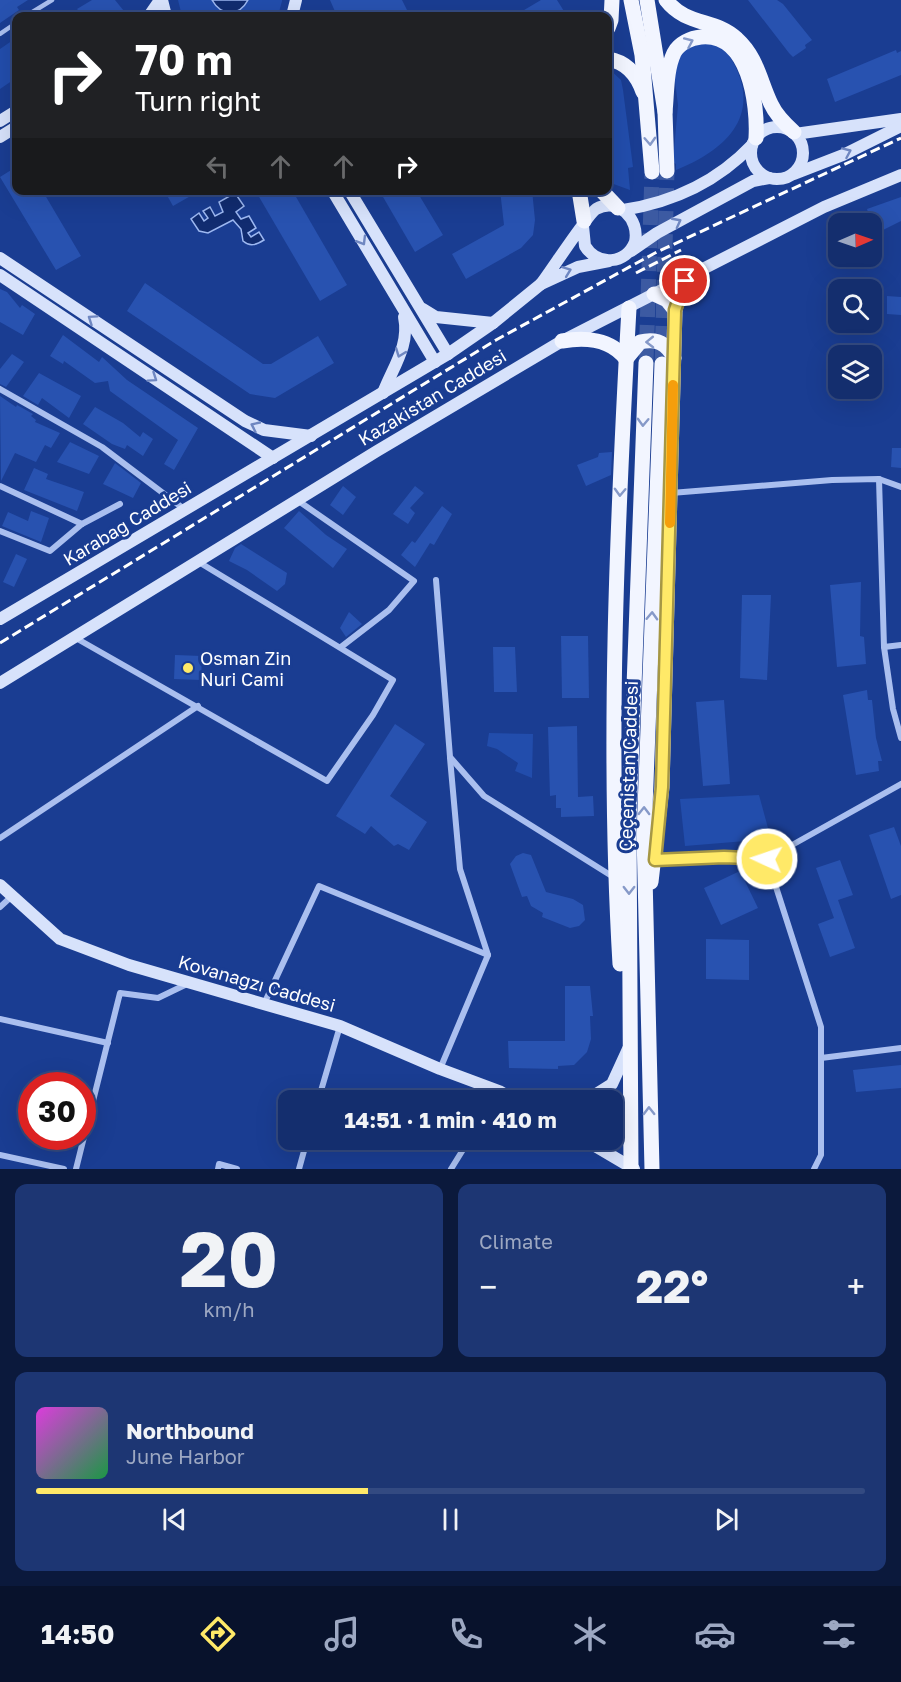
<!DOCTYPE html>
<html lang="en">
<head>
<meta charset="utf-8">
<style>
	body { margin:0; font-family:"Golos Text",sans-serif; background:#1d3673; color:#f1f3f6; height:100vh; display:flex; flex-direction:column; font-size:22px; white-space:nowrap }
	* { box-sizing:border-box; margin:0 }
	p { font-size:20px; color:#9da8c2 }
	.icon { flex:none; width:33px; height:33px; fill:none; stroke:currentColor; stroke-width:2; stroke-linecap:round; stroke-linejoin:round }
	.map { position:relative; height:1169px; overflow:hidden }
	.panel { display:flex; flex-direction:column; gap:15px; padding:15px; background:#0b193c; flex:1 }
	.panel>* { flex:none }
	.banner { position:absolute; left:12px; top:12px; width:600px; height:183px; border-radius:12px; box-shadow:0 6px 24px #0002,0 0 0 2px #334a81; background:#202124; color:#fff; overflow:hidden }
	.needle { width:39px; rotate:88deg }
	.buttons { position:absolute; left:828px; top:213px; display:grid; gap:12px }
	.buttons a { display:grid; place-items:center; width:54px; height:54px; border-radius:12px; background:#142e6e; box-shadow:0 6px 24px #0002,0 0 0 2px #334a81; font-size:30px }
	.speed { position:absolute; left:18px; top:1072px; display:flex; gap:12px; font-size:30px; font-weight:700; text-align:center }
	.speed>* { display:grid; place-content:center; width:78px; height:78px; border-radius:50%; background:#142e6e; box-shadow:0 6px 24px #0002,0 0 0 2px #334a81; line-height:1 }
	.speed .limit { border:9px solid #d22; background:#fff; color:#111 }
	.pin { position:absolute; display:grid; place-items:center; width:51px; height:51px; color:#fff; margin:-26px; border:3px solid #fff; border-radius:50%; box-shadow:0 2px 6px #0007 }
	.me { position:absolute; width:66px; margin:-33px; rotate:273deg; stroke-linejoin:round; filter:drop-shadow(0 0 4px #0008) }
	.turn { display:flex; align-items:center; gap:21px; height:126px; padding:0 24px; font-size:27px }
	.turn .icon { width:78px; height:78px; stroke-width:2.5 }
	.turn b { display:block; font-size:42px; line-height:51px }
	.lanes { display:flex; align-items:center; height:57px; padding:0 24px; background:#0003; justify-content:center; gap:30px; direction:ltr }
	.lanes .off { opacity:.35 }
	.big { font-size:45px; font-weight:700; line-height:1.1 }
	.panel .widget { flex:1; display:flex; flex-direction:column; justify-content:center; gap:9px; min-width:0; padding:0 21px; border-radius:12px; background:#1d3673 }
	.panel .dial { align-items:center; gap:0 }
	.dial b { font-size:78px; line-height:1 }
	.song { display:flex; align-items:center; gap:18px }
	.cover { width:72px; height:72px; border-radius:9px; background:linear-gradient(135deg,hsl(300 70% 55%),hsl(140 70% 35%)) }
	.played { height:6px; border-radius:3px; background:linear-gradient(90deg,#ffe968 40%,#334a81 40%) }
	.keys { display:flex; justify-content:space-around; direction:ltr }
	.heat { display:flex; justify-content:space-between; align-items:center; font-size:33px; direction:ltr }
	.panel .tiles { flex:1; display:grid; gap:15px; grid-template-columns:1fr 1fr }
	.widget:last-child { grid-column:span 2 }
	.trip { position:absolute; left:278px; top:1090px; width:345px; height:60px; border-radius:12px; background:#142e6e; box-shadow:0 6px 24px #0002,0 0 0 2px #334a81; font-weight:700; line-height:60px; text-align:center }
	.dock { display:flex; height:96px; justify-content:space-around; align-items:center; background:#08122c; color:#9da8c2 }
	.dock .icon { width:42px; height:42px }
	.dock .active { color:#ffe968 }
	.dock b { font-size:27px; color:#f1f3f6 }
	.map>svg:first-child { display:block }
	.green { fill:#224dac }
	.water { fill:#112c70; stroke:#9db8f1; stroke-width:1.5 }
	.building { fill:#2852b0 }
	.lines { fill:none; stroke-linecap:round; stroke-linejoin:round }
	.primary-tunnel { stroke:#3c5aa2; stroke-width:15; stroke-dasharray:15 8; stroke-linecap:butt }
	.lane { stroke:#aabfef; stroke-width:4.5 }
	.street { stroke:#aabfef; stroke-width:6 }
	.secondary { stroke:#d7e2fb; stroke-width:12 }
	.primary { stroke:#f2f5ff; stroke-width:15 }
	.rail { stroke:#fff; stroke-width:3; stroke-dasharray:10 4.5; stroke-linecap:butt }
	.oneway { stroke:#8699c8 }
	.oneway2 { stroke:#6f87c1 }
	.route-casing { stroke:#a69744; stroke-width:15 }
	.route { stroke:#ffe968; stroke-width:10 }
	.slow { stroke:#f59e0b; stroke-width:10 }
	.poi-dot { fill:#ffe968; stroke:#1a3d92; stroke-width:2 }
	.labels { text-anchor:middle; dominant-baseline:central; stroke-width:6; stroke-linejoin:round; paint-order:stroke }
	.street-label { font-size:18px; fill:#fff; stroke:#1a3d92 }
	.poi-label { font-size:18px; fill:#fff; stroke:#1a3d92; text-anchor:start }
</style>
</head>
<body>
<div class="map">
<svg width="901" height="1169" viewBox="0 0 901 1169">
	<rect width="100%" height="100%" fill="#1a3d92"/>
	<!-- green -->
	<g class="green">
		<path d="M178,0h104v1l-4,15h-96z"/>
		<path d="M712,37c7,8 17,16 21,25 30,55 -9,89 -57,108v-6l-3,-2 5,-57 -5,-40 3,-11z"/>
		<path d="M16,38v40l-16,11v-40z"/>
		<path d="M608,68l13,12 2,10 10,77 -5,1 2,22 -22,-8z"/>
		<path d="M489,733l44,1 -1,44 -17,-7 3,-8 -21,-14 -10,-3z"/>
		<path d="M759,795l12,44 -86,7 -5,-47z"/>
	</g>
	<!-- water -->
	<g class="water">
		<path d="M212,0h36c-9,17 -27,16 -36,0z"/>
		<path d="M235,193l9,13 -8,6 5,7 8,-3 7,12 -8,5 3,4 8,-5 5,8c-8,5 -14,7 -21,1l-2,-12 -8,-9 -25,13 -9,-2 -8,-12 8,-6 5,8 4,-3 -5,-7 7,-4 5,9 8,-4 -4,-10z"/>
	</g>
	<!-- building -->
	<g class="building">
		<path d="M0,0h28l-11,7 2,3 -19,13z"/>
		<path d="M92,0h23l13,16h-45l-6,-7z"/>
		<path d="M330,0h72l5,10 -15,6h-55z"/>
		<path d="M541,0h16l10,16h-53z"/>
		<path d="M748,0h29l6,4 29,36 -7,5 1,3 -13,9 -4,-4z"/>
		<path d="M896,50l1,3 4,-2v24l-66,27 -8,-23z"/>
		<path d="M16,167v23h26l39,66 -25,14 -56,-93z"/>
		<path d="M164,190h37l-28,16z"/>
		<path d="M255,190h37l55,95 -27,16z"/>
		<path d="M379,190h37l27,45 -28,17z"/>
		<path d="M500,190h32l3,30 -2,15 -12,13 -55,31 -14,-25 52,-29z"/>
		<path d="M901,197v24l-26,13 -8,-25z"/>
		<path d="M145,283l118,81h8l47,-28 16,27 -59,35 -25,-4 -123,-83z"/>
		<path d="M0,289l7,3 13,16 2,-3 13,9 -12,21 -23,-13z"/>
		<path d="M887,296l14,1v18l-14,-1z"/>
		<path d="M63,335l36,27 3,-5 25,23 71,48 -24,42 -10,-6 14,-24 -68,-49 -2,-10 -13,2 -31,-22 -1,3 -13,-8z"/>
		<path d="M12,354l12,8 -18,25 -6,-3v-15z"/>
		<path d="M39,373l42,23 -12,22 -27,-20 -4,7 -15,-9z"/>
		<path d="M0,396l16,11 1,-2 16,9 -2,2 5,4 -1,2 25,11 -9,15 -6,-3 -9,17 -21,-9 -14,28z"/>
		<path d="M95,407l28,16 17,14 3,-5 10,7 -10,17 -16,-11 -2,4 -13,-5 -29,-20z"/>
		<path d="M70,442l29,14 -10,18 -32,-12z"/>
		<path d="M892,448h9v20l-10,-1z"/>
		<path d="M612,452l-1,23 -25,11 -9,-21 21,-8 1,-4z"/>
		<path d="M115,463l26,20 -8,15 -30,-14z"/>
		<path d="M34,468l14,6 -2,5 38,13 -7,19 -53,-21z"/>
		<path d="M343,486l13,11 -13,18 -13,-10z"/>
		<path d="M415,486l9,7 -14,15 5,5 -7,11 -15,-10z"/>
		<path d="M442,506l10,8 -18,31 -4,-2 -15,24 -14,-12 11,-14 3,2z"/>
		<path d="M31,511l18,7 -8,24 -39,-16 6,-14 20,9z"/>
		<path d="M299,511l27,24 21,14 -14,19 -49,-40z"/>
		<path d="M241,544l46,29 -2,11 -8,7 -30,-21 -18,-9 6,-13z"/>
		<path d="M16,554l11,5 -13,28 -11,-5z"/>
		<path d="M861,582l-1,54 4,1 2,27 -29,3 -7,-82z"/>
		<path d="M742,595h29l-4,85 -27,-2z"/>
		<path d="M349,612l13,12 -16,13 -6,-9z"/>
		<path d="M561,636h27l1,62h-27z"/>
		<path d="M493,647h22l2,45h-23z"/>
		<path d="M175,655l27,1 -1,24 -27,-1z"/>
		<path d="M867,690l1,10h4l4,38 6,23h-4l1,10 -23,4 -13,-80z"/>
		<path d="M724,700l6,84 -27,2 -7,-84z"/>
		<path d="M395,724l30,20 -35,52 37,26 -18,28 -11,-6 -4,2 -23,-20 -6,8 -29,-18z"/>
		<path d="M577,726l1,71 15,-1 1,20 -33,1v-9h-5v-13l-6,1 -2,-69z"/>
		<path d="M894,827l7,19v49l-10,4 -22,-64z"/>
		<path d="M523,853l8,2 15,37 27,7 10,6 2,15 -6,6 -9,2 -28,-11 1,-4 -12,-7 -4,-10 -5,1 -12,-33 6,-8z"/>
		<path d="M840,860l13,35 -15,5 17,48 -25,9 -12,-33 16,-6 -18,-50z"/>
		<path d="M740,871l18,37 -37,17 -17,-37z"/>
		<path d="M706,939l43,1v40l-43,-1z"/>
		<path d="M565,986h25l3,30h-3l1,23 -4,13 -13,13 -16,1v3l-49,-1 -1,-27h57z"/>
		<path d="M901,1065v23l-45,4 -3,-22z"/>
	</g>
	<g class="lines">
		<!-- primary-tunnel -->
		<g class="primary-tunnel">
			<path d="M646,363l6,-191"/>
			<path d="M662,364l5,-193"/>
		</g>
		<!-- lane -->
		<g class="lane">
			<path d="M26,16l26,-16"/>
			<path d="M0,34l16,-11"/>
		</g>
		<!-- street -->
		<g class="street">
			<path d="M0,389l102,58 82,62"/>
			<path d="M879,479l5,168 9,62 8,29"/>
			<path d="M0,486l82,38"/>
			<path d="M671,493l161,-13 47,-1 22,8"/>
			<path d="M297,500l117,81 -25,29 -48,37"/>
			<path d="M0,531l50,20 32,-27 38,-20"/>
			<path d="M436,580l14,177 34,39 131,82"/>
			<path d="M74,637l253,144 46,-66 20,-35 -196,-119"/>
			<path d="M884,647l17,-2"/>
			<path d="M0,838l198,-132"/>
			<path d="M767,859l54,168v128l-7,14"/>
			<path d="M655,860l69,-3 43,2 134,-75"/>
			<path d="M0,907l12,-11"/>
			<path d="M264,1004l55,-118 169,69"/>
			<path d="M0,1019l108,24"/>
			<path d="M821,1058l80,-10"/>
			<path d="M440,1069l48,-114 -28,-86 -10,-111"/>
			<path d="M318,1101l22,-75"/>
			<path d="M0,1155l64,14"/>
			<path d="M76,1169l44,-176 38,5 29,-14"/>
			<path d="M218,1169l1,-5 18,5"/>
			<path d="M299,1169l8,-29"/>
			<path d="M451,1169l18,-29"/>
		</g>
		<!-- secondary -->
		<g class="secondary">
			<path d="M162,0l4,16"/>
			<path d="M149,16l11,-16"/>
			<path d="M292,16l4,-16"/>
			<path d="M0,121l16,-10"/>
			<circle cx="777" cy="153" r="26"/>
			<path d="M795,134l106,-15"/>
			<path d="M0,137l16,-10"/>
			<path d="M794,174l49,-19 58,-29"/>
			<path d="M332,190l103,172"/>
			<path d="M349,190l99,164"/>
			<path d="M623,210c51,-8 94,-28 129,-65"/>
			<path d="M583,226l2,20c13,21 41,18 50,-4 5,-23 -17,-45 -39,-33 -8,5 -45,62 -55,75l37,-17 31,-6"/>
			<path d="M631,251l26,-18 96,-52 16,-3"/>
			<path d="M0,258l245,163 19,9 47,6"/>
			<path d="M0,275l273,183"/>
			<path d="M423,309l13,8 57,6"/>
			<path d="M383,393c10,-26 27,-48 21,-76"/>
			<path d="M0,619l448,-265 45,-31 48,-39"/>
			<path d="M0,683l377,-232 185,-110 262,-134 77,-32"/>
			<path d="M0,885l60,54 69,26 211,61 100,43 59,22 17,10"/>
			<path d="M585,1101l27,-17 16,-35"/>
			<path d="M585,1140l49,29"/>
		</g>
		<!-- primary -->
		<g class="primary">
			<path d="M631,0l11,55 10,117"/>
			<path d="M647,0l18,112 2,59"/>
			<path d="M666,0c21,27 49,18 71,39 20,18 23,42 34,65 5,11 14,20 23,28"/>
			<path d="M608,28l3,-8 1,-20"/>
			<path d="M608,59c18,3 29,15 35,33"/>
			<path d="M665,112c2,-19 1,-42 9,-59 5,-10 17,-15 27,-16 48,-5 57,68 55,101"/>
			<path d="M579,190l5,31"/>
			<path d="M601,190l17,18"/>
			<path d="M654,294l13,6 8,10"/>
			<path d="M562,341c23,-4 49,-2 64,18l14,-17c16,-4 27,1 34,16"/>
			<path d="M651,882l11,-95 13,-477 6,-22 9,-14"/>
			<path d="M620,964c-13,-218 -3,-438 9,-656"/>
			<path d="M631,1169l-2,-348 17,-458"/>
			<path d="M652,1169l-8,-335 18,-470"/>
		</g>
		<!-- rail -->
		<g class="rail">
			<path d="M636,273l45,-23"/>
			<path d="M0,643l496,-303 159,-87 246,-115"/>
		</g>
	</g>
	<!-- one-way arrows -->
	<defs><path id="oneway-chevron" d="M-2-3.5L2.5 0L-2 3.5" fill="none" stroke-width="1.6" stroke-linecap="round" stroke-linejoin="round" transform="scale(1.5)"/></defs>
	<g class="oneway">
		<use href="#oneway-chevron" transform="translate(689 42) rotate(-24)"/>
		<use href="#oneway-chevron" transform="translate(650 141) rotate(87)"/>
		<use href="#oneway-chevron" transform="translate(650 342) rotate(179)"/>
		<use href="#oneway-chevron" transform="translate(643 422) rotate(92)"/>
		<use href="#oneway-chevron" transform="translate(620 492) rotate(92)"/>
		<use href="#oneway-chevron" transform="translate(652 616) rotate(-88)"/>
		<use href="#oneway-chevron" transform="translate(644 811) rotate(-89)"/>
		<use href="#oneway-chevron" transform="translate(629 890) rotate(90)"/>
		<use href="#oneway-chevron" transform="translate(649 1111) rotate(-91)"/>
	</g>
	<g class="oneway2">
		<use href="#oneway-chevron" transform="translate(847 152) rotate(-24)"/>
		<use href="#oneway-chevron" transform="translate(677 222) rotate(-28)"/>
		<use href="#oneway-chevron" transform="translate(362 241) rotate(59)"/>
		<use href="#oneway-chevron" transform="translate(567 271) rotate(-21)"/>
		<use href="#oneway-chevron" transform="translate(92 319) rotate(-146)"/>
		<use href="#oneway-chevron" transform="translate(400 353) rotate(111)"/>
		<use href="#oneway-chevron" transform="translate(153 378) rotate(34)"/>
		<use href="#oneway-chevron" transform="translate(255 426) rotate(-155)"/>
	</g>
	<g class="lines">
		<!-- route casing -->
		<g class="route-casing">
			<path id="route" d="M685,281l-10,29 -13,477 -7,73 69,-3 43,2"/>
		</g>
		<!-- route -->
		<use href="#route" class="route"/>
		<!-- slow -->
		<path class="slow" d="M670,523l3,-138"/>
	</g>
	<!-- markers -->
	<circle class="poi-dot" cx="188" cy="668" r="6"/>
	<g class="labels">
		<!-- street labels -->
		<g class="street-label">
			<text transform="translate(432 397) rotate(-31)">Kazakistan Caddesi</text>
			<text transform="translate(127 523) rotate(-31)">Karabağ Caddesi</text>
			<text transform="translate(628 766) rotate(-88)">Çeçenistan Caddesi</text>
			<text transform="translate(257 983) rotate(16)">Kovanağzı Caddesi</text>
		</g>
		<!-- poi labels -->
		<g class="poi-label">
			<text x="200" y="658">Osman Zin<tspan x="200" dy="21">Nuri Cami</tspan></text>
		</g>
	</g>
</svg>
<div class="buttons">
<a><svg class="needle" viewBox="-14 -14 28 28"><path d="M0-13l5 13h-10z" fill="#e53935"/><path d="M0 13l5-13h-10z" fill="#9da8c2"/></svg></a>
<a><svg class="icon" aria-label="search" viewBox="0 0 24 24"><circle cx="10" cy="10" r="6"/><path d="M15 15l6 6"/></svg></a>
<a><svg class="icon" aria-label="layers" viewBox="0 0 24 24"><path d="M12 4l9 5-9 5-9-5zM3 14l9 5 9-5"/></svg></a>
</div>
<div class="speed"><div class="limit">30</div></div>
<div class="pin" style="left:685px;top:281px;background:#d93025"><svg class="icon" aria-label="arrive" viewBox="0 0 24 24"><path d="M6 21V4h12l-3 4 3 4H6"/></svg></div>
<svg class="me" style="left:767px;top:859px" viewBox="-20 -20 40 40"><circle r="17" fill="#ffe968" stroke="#fff" stroke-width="3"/><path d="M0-11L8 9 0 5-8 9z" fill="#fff"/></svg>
<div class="trip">14:51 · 1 min · 410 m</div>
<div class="banner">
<div class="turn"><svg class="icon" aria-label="right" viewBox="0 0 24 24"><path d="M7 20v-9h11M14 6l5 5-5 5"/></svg><div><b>70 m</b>Turn right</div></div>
<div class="lanes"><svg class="icon off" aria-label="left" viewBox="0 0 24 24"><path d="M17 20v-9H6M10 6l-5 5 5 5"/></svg><svg class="icon off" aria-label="ahead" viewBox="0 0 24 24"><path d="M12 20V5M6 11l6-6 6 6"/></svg><svg class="icon off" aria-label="ahead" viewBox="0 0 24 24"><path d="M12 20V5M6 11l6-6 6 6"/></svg><svg class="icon" aria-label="right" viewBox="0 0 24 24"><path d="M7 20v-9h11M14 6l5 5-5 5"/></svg></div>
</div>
</div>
<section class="panel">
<div class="tiles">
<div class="widget dial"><b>20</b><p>km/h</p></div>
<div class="widget"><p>Climate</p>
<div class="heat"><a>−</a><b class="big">22°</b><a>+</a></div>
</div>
<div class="widget">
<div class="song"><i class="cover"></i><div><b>Northbound</b><p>June Harbor</p></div></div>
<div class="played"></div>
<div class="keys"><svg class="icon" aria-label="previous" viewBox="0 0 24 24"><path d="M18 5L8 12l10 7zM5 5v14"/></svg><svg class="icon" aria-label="pause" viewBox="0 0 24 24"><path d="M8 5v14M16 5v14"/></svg><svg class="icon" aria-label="next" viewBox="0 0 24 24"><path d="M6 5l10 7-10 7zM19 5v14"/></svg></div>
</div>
</div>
</section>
<nav class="dock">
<b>14:50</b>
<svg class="icon active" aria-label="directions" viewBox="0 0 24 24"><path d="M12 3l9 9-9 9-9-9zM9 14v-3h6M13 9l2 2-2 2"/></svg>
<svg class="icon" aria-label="music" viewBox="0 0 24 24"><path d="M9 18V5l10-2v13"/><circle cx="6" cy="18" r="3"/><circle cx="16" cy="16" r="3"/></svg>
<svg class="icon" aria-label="phone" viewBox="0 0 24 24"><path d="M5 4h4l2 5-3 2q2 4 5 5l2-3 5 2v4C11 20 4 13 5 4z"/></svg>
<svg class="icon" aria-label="climate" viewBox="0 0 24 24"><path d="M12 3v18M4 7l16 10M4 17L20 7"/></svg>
<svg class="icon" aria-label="car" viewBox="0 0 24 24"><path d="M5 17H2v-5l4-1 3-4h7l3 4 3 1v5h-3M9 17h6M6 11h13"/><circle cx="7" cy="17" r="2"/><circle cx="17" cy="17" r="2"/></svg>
<svg class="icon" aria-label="filters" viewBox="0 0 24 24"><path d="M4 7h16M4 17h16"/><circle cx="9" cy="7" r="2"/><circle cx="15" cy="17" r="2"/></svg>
</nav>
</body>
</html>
